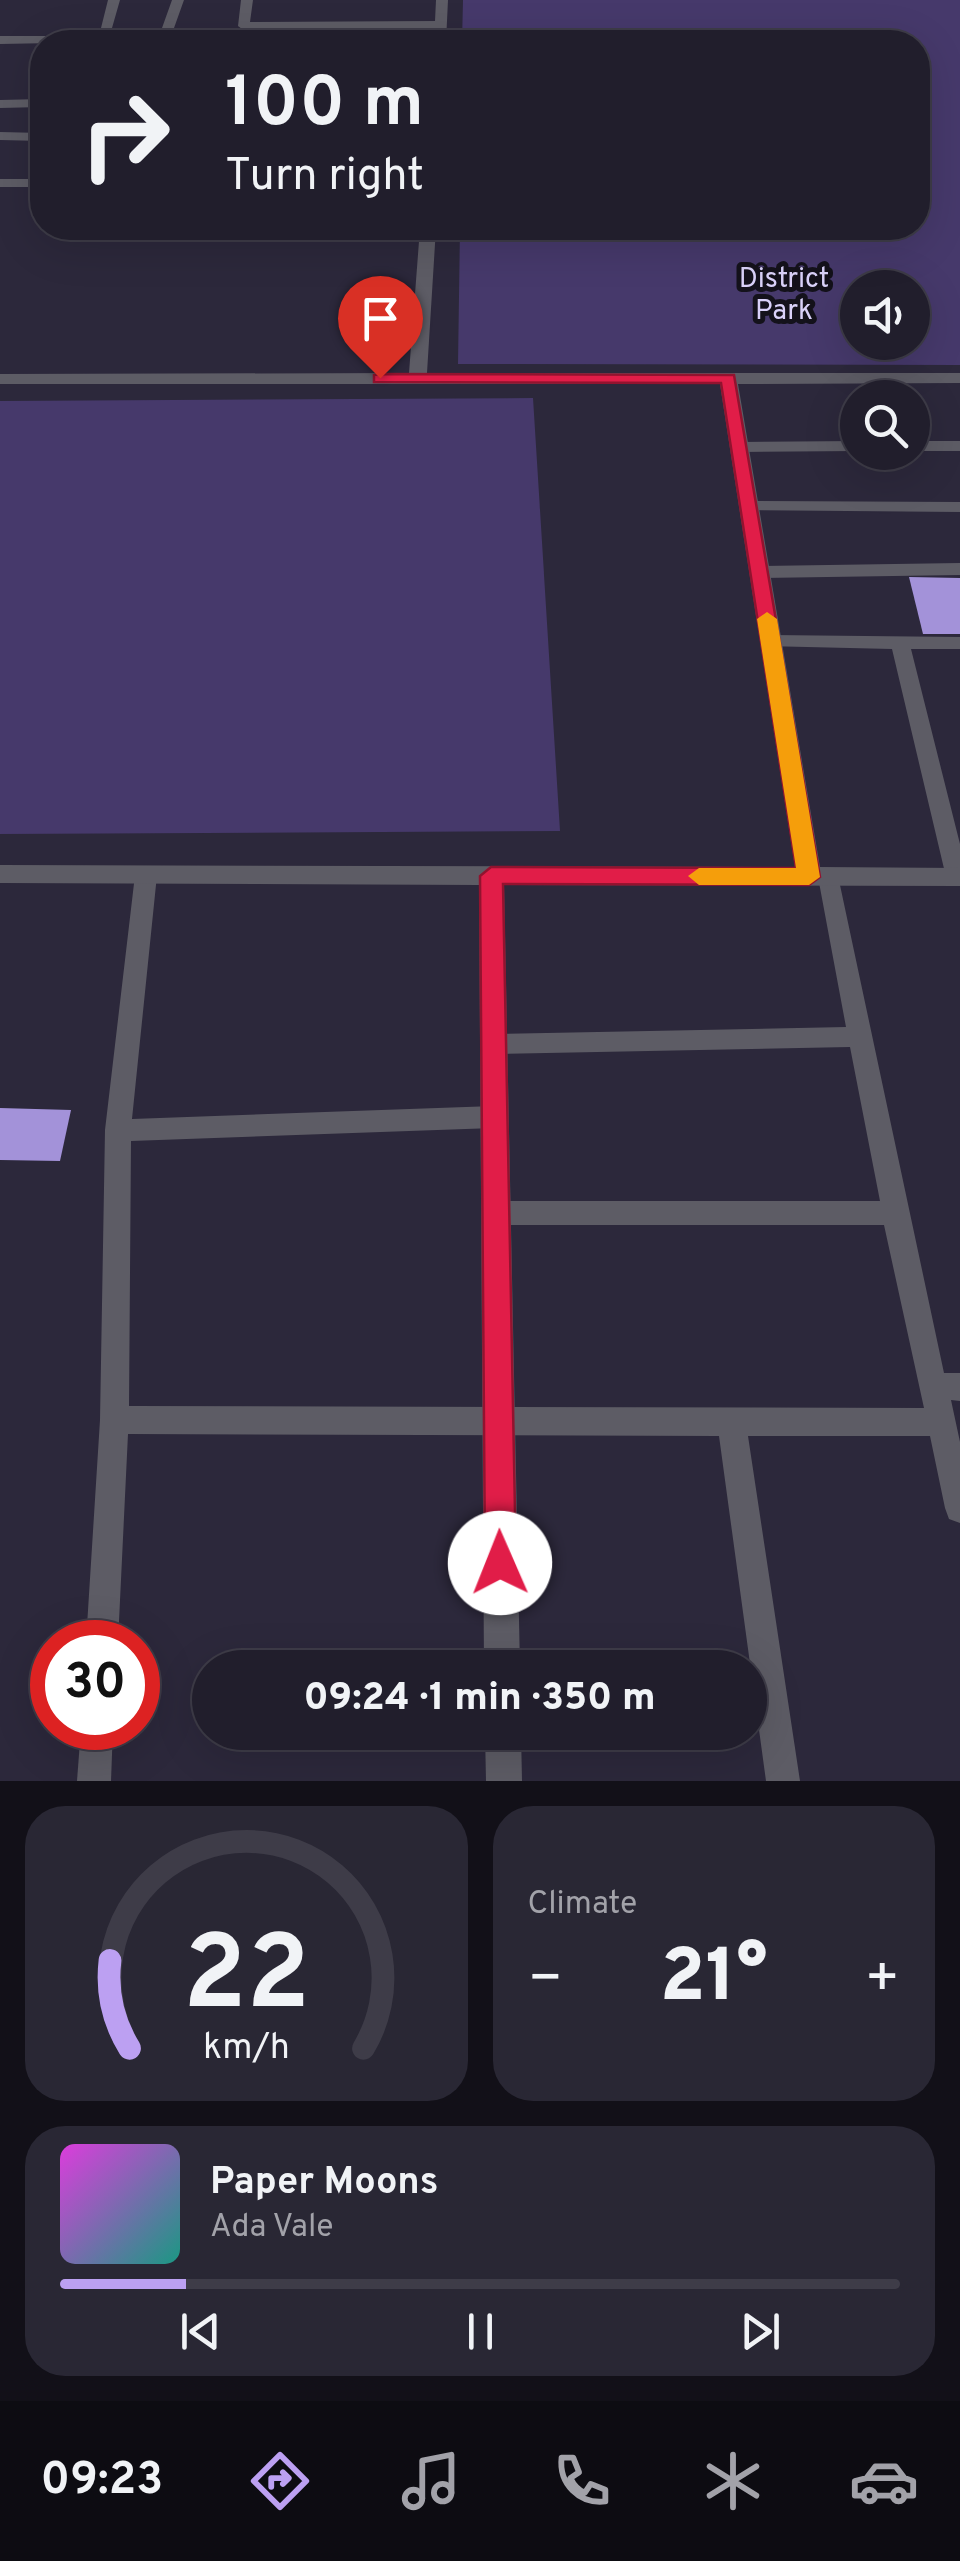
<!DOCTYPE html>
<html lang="en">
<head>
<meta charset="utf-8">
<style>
	body { margin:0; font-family:Overpass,sans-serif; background:#292734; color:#f1f3f6; height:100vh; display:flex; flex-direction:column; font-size:38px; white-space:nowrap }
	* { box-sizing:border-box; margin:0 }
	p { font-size:32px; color:#a2a2a9 }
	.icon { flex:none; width:55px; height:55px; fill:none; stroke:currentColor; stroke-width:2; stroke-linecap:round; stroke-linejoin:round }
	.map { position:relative; height:1781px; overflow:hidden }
	.details { display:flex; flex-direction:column; gap:25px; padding:25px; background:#121018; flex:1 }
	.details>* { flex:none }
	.hud { position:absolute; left:30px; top:30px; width:900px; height:210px; border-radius:40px; box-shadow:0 10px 40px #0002,0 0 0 2px #3e3c48; background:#211e2c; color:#f1f3f6; overflow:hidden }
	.fabs { position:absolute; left:840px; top:270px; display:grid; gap:20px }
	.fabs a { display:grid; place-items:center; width:90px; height:90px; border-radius:50%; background:#211e2c; box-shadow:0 10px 40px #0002,0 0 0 2px #3e3c48; font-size:50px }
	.speed { position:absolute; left:30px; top:1620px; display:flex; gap:20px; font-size:50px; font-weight:700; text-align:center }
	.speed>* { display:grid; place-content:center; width:130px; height:130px; border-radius:50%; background:#211e2c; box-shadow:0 10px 40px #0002,0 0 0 2px #3e3c48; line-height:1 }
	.speed .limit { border:15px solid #d22; background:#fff; color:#111 }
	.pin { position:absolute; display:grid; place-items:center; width:85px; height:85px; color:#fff; margin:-102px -42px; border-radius:50% 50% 50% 0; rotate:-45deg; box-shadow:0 0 10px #0007 }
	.pin .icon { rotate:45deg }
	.me { position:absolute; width:110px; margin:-55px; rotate:359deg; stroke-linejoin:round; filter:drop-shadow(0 0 8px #0008) }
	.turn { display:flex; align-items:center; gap:35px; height:210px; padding:0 30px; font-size:45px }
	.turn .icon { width:130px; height:130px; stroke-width:2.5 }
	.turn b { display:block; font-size:70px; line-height:85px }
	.big { font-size:75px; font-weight:800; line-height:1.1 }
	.details .card { flex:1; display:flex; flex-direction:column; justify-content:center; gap:15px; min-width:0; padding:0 35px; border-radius:40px; background:#292734 }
	.details .dial { align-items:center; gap:0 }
	.dial svg { height:260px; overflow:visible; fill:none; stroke:#3e3c48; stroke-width:7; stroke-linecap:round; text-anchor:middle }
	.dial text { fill:#f1f3f6; stroke:none }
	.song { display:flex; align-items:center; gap:30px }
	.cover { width:120px; height:120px; border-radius:15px; background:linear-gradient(135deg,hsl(300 70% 55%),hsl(170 70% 35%)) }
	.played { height:10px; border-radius:5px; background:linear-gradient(90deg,#bca0f2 15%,#3e3c48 15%) }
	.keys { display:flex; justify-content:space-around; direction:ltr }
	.heat { display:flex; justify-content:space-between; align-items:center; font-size:55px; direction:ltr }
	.details .tiles { flex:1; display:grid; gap:25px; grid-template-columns:1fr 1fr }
	.card:last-child { grid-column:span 2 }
	.trip { position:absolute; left:192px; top:1650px; width:575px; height:100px; border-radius:50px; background:#211e2c; box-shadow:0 10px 40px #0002,0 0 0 2px #3e3c48; font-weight:800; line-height:100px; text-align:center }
	.tab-bar { display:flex; height:160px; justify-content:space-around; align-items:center; background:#0d0c12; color:#a2a2a9 }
	.tab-bar .icon { width:70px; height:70px }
	.tab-bar .selected { color:#bca0f2 }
	.tab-bar b { font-size:45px; color:#f1f3f6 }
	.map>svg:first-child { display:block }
	.green { fill:#46396b; fill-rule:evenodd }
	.building { fill:#a392d9 }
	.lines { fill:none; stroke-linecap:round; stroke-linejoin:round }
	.lane { fill:#5d5c65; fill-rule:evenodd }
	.street { fill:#5d5c65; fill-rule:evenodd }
	.route { fill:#e11d48; stroke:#92132f; stroke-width:2.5 }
	.slow { fill:#f59e0b }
	.labels { text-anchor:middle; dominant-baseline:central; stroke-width:10; stroke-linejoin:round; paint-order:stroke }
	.far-park-label { font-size:28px; fill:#dad2f9; stroke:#14121b }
</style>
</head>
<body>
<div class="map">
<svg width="960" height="1781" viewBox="0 0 960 1781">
	<rect width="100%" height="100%" fill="#2c283b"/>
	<!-- green -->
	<g class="green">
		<path d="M463,0h497v365l-502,-1 2,-136h458v-186h-456zM858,288h54v54h-54z"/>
		<path d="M533,398l27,433 -560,3v-433z"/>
	</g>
	<!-- building -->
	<g class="building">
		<path d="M909,577l51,1v56h-37z"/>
		<path d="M0,1108l71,2 -11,51 -60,-1z"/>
	</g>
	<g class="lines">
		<!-- lane -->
		<g class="lane">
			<path d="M108,0h12l-12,42 -108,2v-8h99z"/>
			<path d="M172,0h12l-10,28 68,1 -4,-3 3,-26h12l-3,22 185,-1 1,-21h12l-2,42h-12l1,-13 -172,1 5,3v9h-12v-5l-130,-2 -1,7h-12l3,-14h46z"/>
			<path d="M42,99v8l-42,1v-8z"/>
			<path d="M0,132l42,1v8l-42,-1z"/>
			<rect x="0" y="179" width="42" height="8"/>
			<path d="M858,441v10l-118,1 -9,-5 9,-5z"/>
			<rect x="912" y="441" width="48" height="10"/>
			<path d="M749,501l211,1v10l-217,-2 -3,-4z"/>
			<path d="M960,563v12l-200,3 -9,-6 9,-6z"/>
			<path d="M771,635l189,2v12h-49l49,195v41l-11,-2 -3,-6 -54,-228 -128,-3 -3,-5 3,-5z"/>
			<path d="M146,867l11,8 -25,244 362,-13 9,3 4,8 -4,8 -9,3 -363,13 -2,265 795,2 -40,-183h-388l-9,-4 -4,-8 4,-8 9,-4h384l-30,-154 -357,7 -9,-3 -3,-7 3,-7 9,-3 353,-7 -28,-150 11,-8 8,2 107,502h16v28l-9,-1 9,42v81l-11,-4 -4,-11 -15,-72h-182l52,345h-34l-47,-345 -591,-2 -10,208h-32l14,-222 5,-290 30,-255z"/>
			<path d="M81,1728h32l-2,53h-34z"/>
		</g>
		<!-- street -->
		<g class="street">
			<path d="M420,228h16l-9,145h533v10l-222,1 82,483 140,1v18l-456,-1 16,783h-36l-5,-783 -479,-2v-18l795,2 -75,-483h-720v-10l409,-1z"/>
			<path d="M485,1732h36l1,49h-36z"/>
		</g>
	</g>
	<!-- route -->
	<path class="route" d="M380,374l354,1 86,502 -11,8 -306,-1 13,679 -5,11 -11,4 -11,-4 -4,-11 -5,-687 11,-9 305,1 -75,-485 -347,-1v-7z"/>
	<!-- slow -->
	<path class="slow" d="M767,612l10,7 43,258 -11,8h-110l-11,-9 11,-8h97l-39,-249z"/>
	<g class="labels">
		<!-- far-park labels -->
		<g class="far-park-label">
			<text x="784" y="280">District<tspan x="784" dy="32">Park</tspan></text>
		</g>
	</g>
</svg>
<div class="fabs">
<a><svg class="icon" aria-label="sound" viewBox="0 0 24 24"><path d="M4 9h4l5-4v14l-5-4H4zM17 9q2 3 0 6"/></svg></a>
<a><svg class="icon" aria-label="search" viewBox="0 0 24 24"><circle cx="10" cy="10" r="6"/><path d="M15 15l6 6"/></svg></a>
</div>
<div class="speed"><div class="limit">30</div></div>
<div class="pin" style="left:380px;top:378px;background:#d93025"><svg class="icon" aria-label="arrive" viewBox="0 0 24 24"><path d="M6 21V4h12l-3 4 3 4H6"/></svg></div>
<svg class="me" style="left:500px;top:1563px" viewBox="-20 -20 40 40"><circle r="19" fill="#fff"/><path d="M0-13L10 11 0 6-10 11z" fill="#e11d48"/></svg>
<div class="trip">09:24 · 1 min · 350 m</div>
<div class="hud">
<div class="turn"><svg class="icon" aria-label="right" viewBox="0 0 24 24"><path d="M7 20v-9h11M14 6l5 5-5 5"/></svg><div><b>100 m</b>Turn right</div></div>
</div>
</div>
<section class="details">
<div class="tiles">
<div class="card dial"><svg viewBox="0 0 100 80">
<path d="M14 69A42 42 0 1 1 86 69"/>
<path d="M14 69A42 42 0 0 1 8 42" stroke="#bca0f2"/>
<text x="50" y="56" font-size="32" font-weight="700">22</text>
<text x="50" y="72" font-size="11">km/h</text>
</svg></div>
<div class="card"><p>Climate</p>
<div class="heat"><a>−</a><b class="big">21°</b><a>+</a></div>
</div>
<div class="card">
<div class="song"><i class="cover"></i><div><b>Paper Moons</b><p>Ada Vale</p></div></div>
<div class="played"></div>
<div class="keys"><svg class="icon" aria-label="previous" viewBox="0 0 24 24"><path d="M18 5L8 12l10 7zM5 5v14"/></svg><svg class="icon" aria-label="pause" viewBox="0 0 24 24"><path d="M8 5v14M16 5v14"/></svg><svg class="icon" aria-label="next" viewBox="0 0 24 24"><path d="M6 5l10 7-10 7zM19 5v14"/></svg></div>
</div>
</div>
</section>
<nav class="tab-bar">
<b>09:23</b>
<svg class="icon selected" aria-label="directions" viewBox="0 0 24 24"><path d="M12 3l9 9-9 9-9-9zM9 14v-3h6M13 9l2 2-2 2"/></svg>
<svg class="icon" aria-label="music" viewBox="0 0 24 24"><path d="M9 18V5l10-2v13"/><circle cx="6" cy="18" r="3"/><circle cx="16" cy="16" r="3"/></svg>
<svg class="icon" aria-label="phone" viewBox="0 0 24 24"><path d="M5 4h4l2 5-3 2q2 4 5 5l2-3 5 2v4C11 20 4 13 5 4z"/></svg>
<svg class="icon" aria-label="climate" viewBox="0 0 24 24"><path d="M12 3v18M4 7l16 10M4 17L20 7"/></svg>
<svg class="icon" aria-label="car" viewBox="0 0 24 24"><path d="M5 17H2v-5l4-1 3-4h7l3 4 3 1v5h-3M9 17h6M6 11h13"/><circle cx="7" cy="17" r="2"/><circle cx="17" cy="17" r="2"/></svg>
</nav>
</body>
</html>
